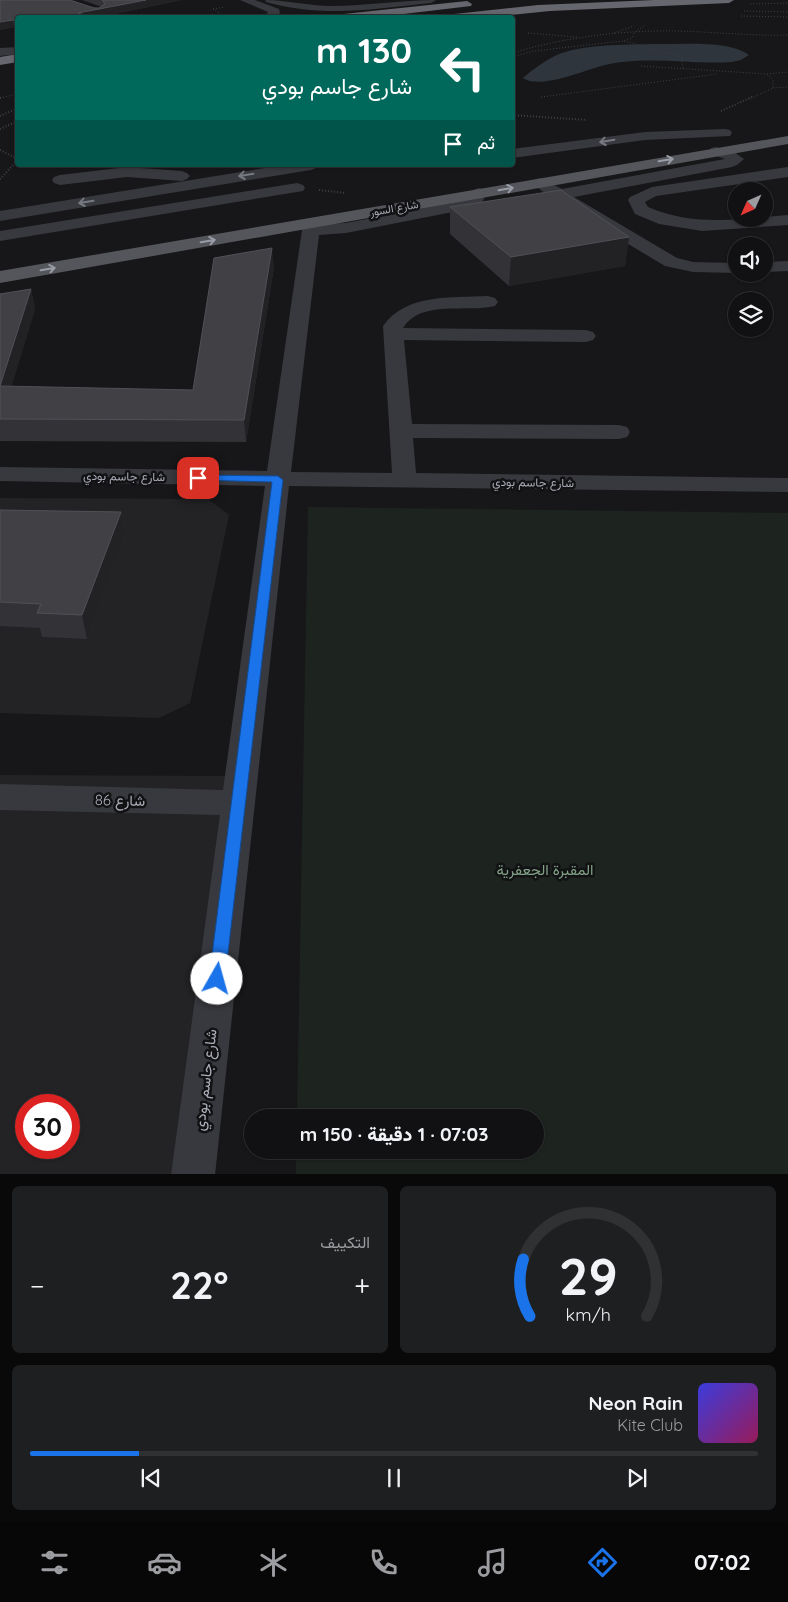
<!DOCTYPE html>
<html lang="ar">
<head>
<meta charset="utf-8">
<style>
	body { margin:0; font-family:Quicksand,Vazirmatn,sans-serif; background:#1e1f21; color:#f1f3f6; direction:rtl; height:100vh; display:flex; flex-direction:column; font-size:19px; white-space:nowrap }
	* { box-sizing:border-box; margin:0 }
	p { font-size:16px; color:#9c9da0 }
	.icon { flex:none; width:28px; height:28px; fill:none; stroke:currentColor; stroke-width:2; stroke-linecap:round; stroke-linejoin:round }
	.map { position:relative; height:1174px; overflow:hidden; direction:ltr }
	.side { display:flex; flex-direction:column; gap:12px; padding:12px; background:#09090a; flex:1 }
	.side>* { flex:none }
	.top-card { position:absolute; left:15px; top:15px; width:500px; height:152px; border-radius:5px; box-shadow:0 1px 4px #0004,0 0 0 1px #303133; direction:rtl; background:#00695c; color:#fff; overflow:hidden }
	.needle { width:32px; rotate:225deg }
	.tools { position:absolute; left:728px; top:182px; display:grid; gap:10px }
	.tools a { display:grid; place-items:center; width:45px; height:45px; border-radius:50%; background:#111113; box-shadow:0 1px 4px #0004,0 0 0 1px #303133; font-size:25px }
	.speed { position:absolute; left:15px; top:1094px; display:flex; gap:10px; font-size:25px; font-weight:700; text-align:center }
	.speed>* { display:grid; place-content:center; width:65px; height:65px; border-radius:50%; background:#111113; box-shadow:0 1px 4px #0004,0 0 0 1px #303133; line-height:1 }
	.speed .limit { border:8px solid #d22; background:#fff; color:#111 }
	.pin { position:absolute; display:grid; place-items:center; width:42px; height:42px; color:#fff; margin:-21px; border-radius:10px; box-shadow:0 2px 8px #0006 }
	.me { position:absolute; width:55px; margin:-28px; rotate:7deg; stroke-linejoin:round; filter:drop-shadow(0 0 4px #0008) }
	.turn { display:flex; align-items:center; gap:18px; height:105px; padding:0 20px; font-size:22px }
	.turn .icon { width:65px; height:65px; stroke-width:2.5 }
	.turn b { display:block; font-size:35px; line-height:42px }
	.then { display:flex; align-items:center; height:48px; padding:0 20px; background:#0003; gap:10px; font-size:19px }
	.big { font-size:38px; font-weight:800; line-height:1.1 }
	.side .card { flex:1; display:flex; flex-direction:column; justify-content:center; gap:8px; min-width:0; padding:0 18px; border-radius:8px; background:#1e1f21 }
	.side .dial { align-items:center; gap:0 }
	.dial svg { height:130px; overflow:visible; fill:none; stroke:#303133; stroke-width:7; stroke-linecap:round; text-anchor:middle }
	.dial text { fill:#f1f3f6; stroke:none }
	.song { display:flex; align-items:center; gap:15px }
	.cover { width:60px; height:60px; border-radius:8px; background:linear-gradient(135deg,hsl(240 70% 55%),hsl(330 70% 35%)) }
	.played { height:5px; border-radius:2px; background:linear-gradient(90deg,#1a73e8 15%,#303133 15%) }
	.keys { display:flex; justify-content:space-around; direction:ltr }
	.heat { display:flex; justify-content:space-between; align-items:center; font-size:28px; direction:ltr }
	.side .tiles { flex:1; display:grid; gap:12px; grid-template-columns:1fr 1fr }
	.card:last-child { grid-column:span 2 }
	.trip { position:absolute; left:244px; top:1109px; width:300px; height:50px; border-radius:25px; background:#111113; box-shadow:0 1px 4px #0004,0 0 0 1px #303133; font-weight:800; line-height:50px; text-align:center; direction:rtl }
	.dock { display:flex; height:80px; justify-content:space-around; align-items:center; background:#070708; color:#9c9da0 }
	.dock .icon { width:35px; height:35px }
	.dock .selected { color:#1a73e8 }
	.dock b { font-size:22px; color:#f1f3f6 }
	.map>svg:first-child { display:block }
	.built { fill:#232326; fill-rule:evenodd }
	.green { fill:#1d241f }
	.water { fill:#2e353c }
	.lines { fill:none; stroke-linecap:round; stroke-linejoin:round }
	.path-far1 { stroke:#3e4045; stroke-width:1; stroke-dasharray:1 2; stroke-linecap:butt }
	.path { stroke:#3e4045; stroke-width:2; stroke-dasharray:1 2; stroke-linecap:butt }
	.minor { fill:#38393e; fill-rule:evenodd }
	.major { fill:#54565c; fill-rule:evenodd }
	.highway { fill:#65666e; fill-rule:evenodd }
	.wall { fill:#333337 }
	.shaded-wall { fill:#222225 }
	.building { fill:#404045; stroke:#505157 }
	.oneway { stroke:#777981 }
	.oneway2 { stroke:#999ca6 }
	.route { fill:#1a73e8; stroke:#114b97 }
	.labels { text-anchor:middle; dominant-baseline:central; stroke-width:5; stroke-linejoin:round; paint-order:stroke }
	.far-street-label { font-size:11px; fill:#aaadb8; stroke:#121214 }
	.street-label { font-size:12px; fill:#aaadb8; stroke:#121214 }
	.near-street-label { font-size:15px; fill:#aaadb8; stroke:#121214 }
	.near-park-label { font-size:15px; fill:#82a286; stroke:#121214 }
</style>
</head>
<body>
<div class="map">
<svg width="788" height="1175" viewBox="0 0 788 1175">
	<rect width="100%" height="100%" fill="#171719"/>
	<!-- built -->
	<g class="built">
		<path d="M0,498l208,1 21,16 -39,188 -31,15 -159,-5z"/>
		<path d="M0,775l238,1 -33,398 -205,1zM26,1105h43v43h-43z"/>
	</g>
	<!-- green -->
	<path class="green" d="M308,507l480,6v661h-492v-24h239v-32l-238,-1z"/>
	<!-- water -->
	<path class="water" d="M651,44c27,1 77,-5 98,11l-8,5 -9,2c-41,3 -86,-7 -127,3 -20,5 -65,25 -82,13 10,-9 27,-21 39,-25 26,-9 62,-8 89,-9z"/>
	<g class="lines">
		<!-- path-far1 -->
		<g class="path-far1">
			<path d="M750,4l38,-1"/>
			<path d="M213,9l12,-2"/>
			<path d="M213,9l13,9"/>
			<path d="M744,11l44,1"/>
			<path d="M741,16l47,1"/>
			<path d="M528,33l49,4"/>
			<path d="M614,33l20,-7"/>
			<path d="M624,41l57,16 2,11"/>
			<path d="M512,53c54,-16 109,-23 166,-22 36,1 73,5 110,4"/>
			<path d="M512,57l22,-6 89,-10 9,-3 2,-5 11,-8"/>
			<path d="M641,66l126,8 21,-2"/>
			<path d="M767,74l6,6v8"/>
			<path d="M541,97l176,-23"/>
			<path d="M0,98l18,-4"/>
			<path d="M749,99l24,-11 15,-1"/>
		</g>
		<!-- path -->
		<g class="path">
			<path d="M0,98l3,-1"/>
			<path d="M721,111l31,-14"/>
			<path d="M512,115l75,5"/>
			<path d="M0,116l18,-8"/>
			<path d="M0,129l18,-8"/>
			<path d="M0,150l18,9"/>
			<path d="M0,179l18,-19"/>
			<path d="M319,190l26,3"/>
		</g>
		<!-- minor -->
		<g class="minor">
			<path d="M240,0h15l24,9 1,4 -5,5h-12l5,-6z"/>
			<path d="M265,0c22,0 43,6 66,6 35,0 70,-6 105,-6l-5,3c-58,6 -108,15 -165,-1z"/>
			<path d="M18,47v7l-18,2v-8z"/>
			<path d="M725,129l5,1 2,3 -2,3 -85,4 -133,18v-9l133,-17z"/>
			<path d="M716,147l18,5 10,7 -7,6 -5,2 -158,30 103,61 16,4 43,1v10l-43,-1 -28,-6 -114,-68 -19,-15 2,-3 6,-2 22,11 163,-30 -14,-5 -2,-3 2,-3z"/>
			<path d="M283,165h36l-3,3 -5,2 -311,51v-10z"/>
			<path d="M127,167l55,4 5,2 3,3 -3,3 -5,2 -55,-4 -67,8 -6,-2 -2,-3 2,-3 6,-2z"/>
			<path d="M788,167v10l-132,19 -11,6 3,5c43,18 71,12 116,12v-2l24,-2v10l-86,6 -43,-7 -24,-10 -7,-14 2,-3 22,-10z"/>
			<path d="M297,183l6,2 2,3 -2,3 -303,50v-10z"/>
			<path d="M479,188l6,2 2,3 -6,11 -8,4 -127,25 -27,2 -28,237 101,1 -9,-147c23,-33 70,-28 105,-30l7,2 3,4 -3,4c-28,7 -74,-7 -92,22l183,2 7,2 3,4 -3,4 -7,2 -182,-2 8,84 207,1 8,2 3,5 -3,5 -8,2 -206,-1 3,35 372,5v14l-499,-6 -74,689h-44l49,-360 -220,-5v-26l223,6 42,-304 -265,-5v-14l267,4 35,-241 4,-11h12l2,5 26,-1 116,-22 6,-3 5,-8z"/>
			<path d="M788,261v10l-24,1v-10z"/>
		</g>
		<!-- major -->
		<path class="major" d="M788,136v8l-788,139v-12z"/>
		<!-- highway -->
		<g class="highway">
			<path d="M654,0h80l-5,3 -179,8 -68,7h-42l5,-3 93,-10z"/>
			<path d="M467,1l5,3 -1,2 -101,12h-41l5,-3z"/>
			<path d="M18,54v8l-18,3v-8z"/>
		</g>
	</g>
	<!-- wall -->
	<g class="wall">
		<path d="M0,0l99,8 3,-1 -20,-7h100l-87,18h-77v10l-4,-1 -14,3z"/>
		<path d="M450,207l179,30 -4,29 -116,20 -59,-52z"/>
		<path d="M274,267l-28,175 -246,-1v-147l31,-5 4,20 -24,78 182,3z"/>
		<path d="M0,510l121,2 4,23 -38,104 -45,-2 -2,-9 -40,-2z"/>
	</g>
	<!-- shaded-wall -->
	<g class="shaded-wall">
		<path d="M146,0h36l-87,18h-16l-1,-5z"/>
		<path d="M13,20l1,7 -14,3v-8z"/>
		<path d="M629,237l-4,29 -116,20 2,-29z"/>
		<path d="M272,248l2,19 -28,175 -2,-22z"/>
		<path d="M31,289l4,20 -30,99 -5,-22z"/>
		<path d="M121,512l4,23 -38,104 -5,-24z"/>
	</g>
	<!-- building -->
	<g class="building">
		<path d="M0,0h70l24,8h5l6,-4 -3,-4h44l-68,13 10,3 -7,2h-63v3l-5,-1 -13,2z"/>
		<path d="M561,190l68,47 -118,20 -61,-50z"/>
		<path d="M272,248l-28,172 -244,-1v-33l193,4 21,-132z"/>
		<path d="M31,289l-31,97v-92z"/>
		<path d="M0,510l121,2 -39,103 -45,-2 4,-9 -41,-2z"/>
	</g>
	<!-- one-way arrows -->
	<defs><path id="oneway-shaft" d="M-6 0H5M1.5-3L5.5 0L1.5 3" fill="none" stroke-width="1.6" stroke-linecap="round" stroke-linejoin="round" transform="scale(1.25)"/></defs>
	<g class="oneway">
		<use href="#oneway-shaft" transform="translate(607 141) rotate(171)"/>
		<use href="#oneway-shaft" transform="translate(246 175) rotate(171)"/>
		<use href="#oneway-shaft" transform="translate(86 202) rotate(171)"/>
	</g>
	<g class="oneway2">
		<use href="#oneway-shaft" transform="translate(666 160) rotate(-10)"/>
		<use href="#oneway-shaft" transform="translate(506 189) rotate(-10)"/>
		<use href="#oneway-shaft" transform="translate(208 241) rotate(-10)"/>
		<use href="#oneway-shaft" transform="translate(48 269) rotate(-10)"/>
	</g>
	<!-- route -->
	<path class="route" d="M198,475l80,1 5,4 -58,499 -2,5 -6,2 -5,-2 -3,-5 63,-497 -77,-2 -2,-2z"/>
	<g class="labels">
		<!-- far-street labels -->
		<g class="far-street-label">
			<text transform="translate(394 208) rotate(-10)">شارع السور</text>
		</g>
		<!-- street labels -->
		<g class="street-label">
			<text transform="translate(124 476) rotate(1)">شارع جاسم بودي</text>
			<text transform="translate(533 482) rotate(1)">شارع جاسم بودي</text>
		</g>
		<!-- near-street labels -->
		<g class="near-street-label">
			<text transform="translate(120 800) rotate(1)">شارع 86</text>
			<text transform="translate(205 1080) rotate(-83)">شارع جاسم بودي</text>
		</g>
		<!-- near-park labels -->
		<g class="near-park-label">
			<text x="545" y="869">المقبرة الجعفرية</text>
		</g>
	</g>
</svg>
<div class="tools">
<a><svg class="needle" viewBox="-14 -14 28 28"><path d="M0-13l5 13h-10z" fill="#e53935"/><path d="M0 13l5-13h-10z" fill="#9c9da0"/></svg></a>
<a><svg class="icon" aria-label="sound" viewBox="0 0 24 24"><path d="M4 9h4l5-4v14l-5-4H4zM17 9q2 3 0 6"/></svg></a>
<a><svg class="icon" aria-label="layers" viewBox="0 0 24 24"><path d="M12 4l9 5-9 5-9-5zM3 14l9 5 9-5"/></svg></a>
</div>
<div class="speed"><div class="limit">30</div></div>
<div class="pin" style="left:198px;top:478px;background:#d93025"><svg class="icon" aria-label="arrive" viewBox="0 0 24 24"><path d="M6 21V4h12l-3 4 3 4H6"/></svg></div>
<svg class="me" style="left:217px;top:979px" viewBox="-20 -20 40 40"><circle r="19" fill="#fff"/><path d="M0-13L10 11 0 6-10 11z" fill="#1a73e8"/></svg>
<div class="trip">07:03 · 1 دقيقة · 150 m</div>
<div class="top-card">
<div class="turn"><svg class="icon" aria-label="left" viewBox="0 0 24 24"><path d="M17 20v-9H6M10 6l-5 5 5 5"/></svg><div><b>130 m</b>شارع جاسم بودي</div></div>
<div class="then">ثم<svg class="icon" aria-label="arrive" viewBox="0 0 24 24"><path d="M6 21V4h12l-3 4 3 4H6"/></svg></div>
</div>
</div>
<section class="side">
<div class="tiles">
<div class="card dial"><svg viewBox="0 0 100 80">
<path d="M14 69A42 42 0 1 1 86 69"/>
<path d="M14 69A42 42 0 0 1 10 34" stroke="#1a73e8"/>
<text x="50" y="56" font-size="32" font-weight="700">29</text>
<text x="50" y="72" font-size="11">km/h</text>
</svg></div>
<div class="card"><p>التكييف</p>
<div class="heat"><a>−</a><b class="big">22°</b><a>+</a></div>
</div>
<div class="card">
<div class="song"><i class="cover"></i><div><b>Neon Rain</b><p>Kite Club</p></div></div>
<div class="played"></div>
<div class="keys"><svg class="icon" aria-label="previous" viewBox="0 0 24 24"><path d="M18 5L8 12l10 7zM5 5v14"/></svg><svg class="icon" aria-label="pause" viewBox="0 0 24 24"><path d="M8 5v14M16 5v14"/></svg><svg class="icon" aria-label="next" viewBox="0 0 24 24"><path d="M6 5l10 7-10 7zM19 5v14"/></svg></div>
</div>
</div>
</section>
<nav class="dock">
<b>07:02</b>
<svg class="icon selected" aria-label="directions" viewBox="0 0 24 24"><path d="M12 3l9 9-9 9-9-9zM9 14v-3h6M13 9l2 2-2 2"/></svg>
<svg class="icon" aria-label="music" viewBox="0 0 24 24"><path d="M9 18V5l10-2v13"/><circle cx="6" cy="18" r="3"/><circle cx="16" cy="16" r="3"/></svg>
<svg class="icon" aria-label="phone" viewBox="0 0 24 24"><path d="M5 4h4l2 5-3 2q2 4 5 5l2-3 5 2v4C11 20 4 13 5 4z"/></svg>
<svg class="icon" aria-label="climate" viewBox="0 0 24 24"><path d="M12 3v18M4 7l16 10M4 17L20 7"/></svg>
<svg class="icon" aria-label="car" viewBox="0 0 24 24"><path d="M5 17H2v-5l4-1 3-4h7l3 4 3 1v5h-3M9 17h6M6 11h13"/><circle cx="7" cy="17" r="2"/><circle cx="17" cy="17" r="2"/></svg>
<svg class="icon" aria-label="filters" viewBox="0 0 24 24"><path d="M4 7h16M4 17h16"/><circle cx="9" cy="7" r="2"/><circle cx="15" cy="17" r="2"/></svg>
</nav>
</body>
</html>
